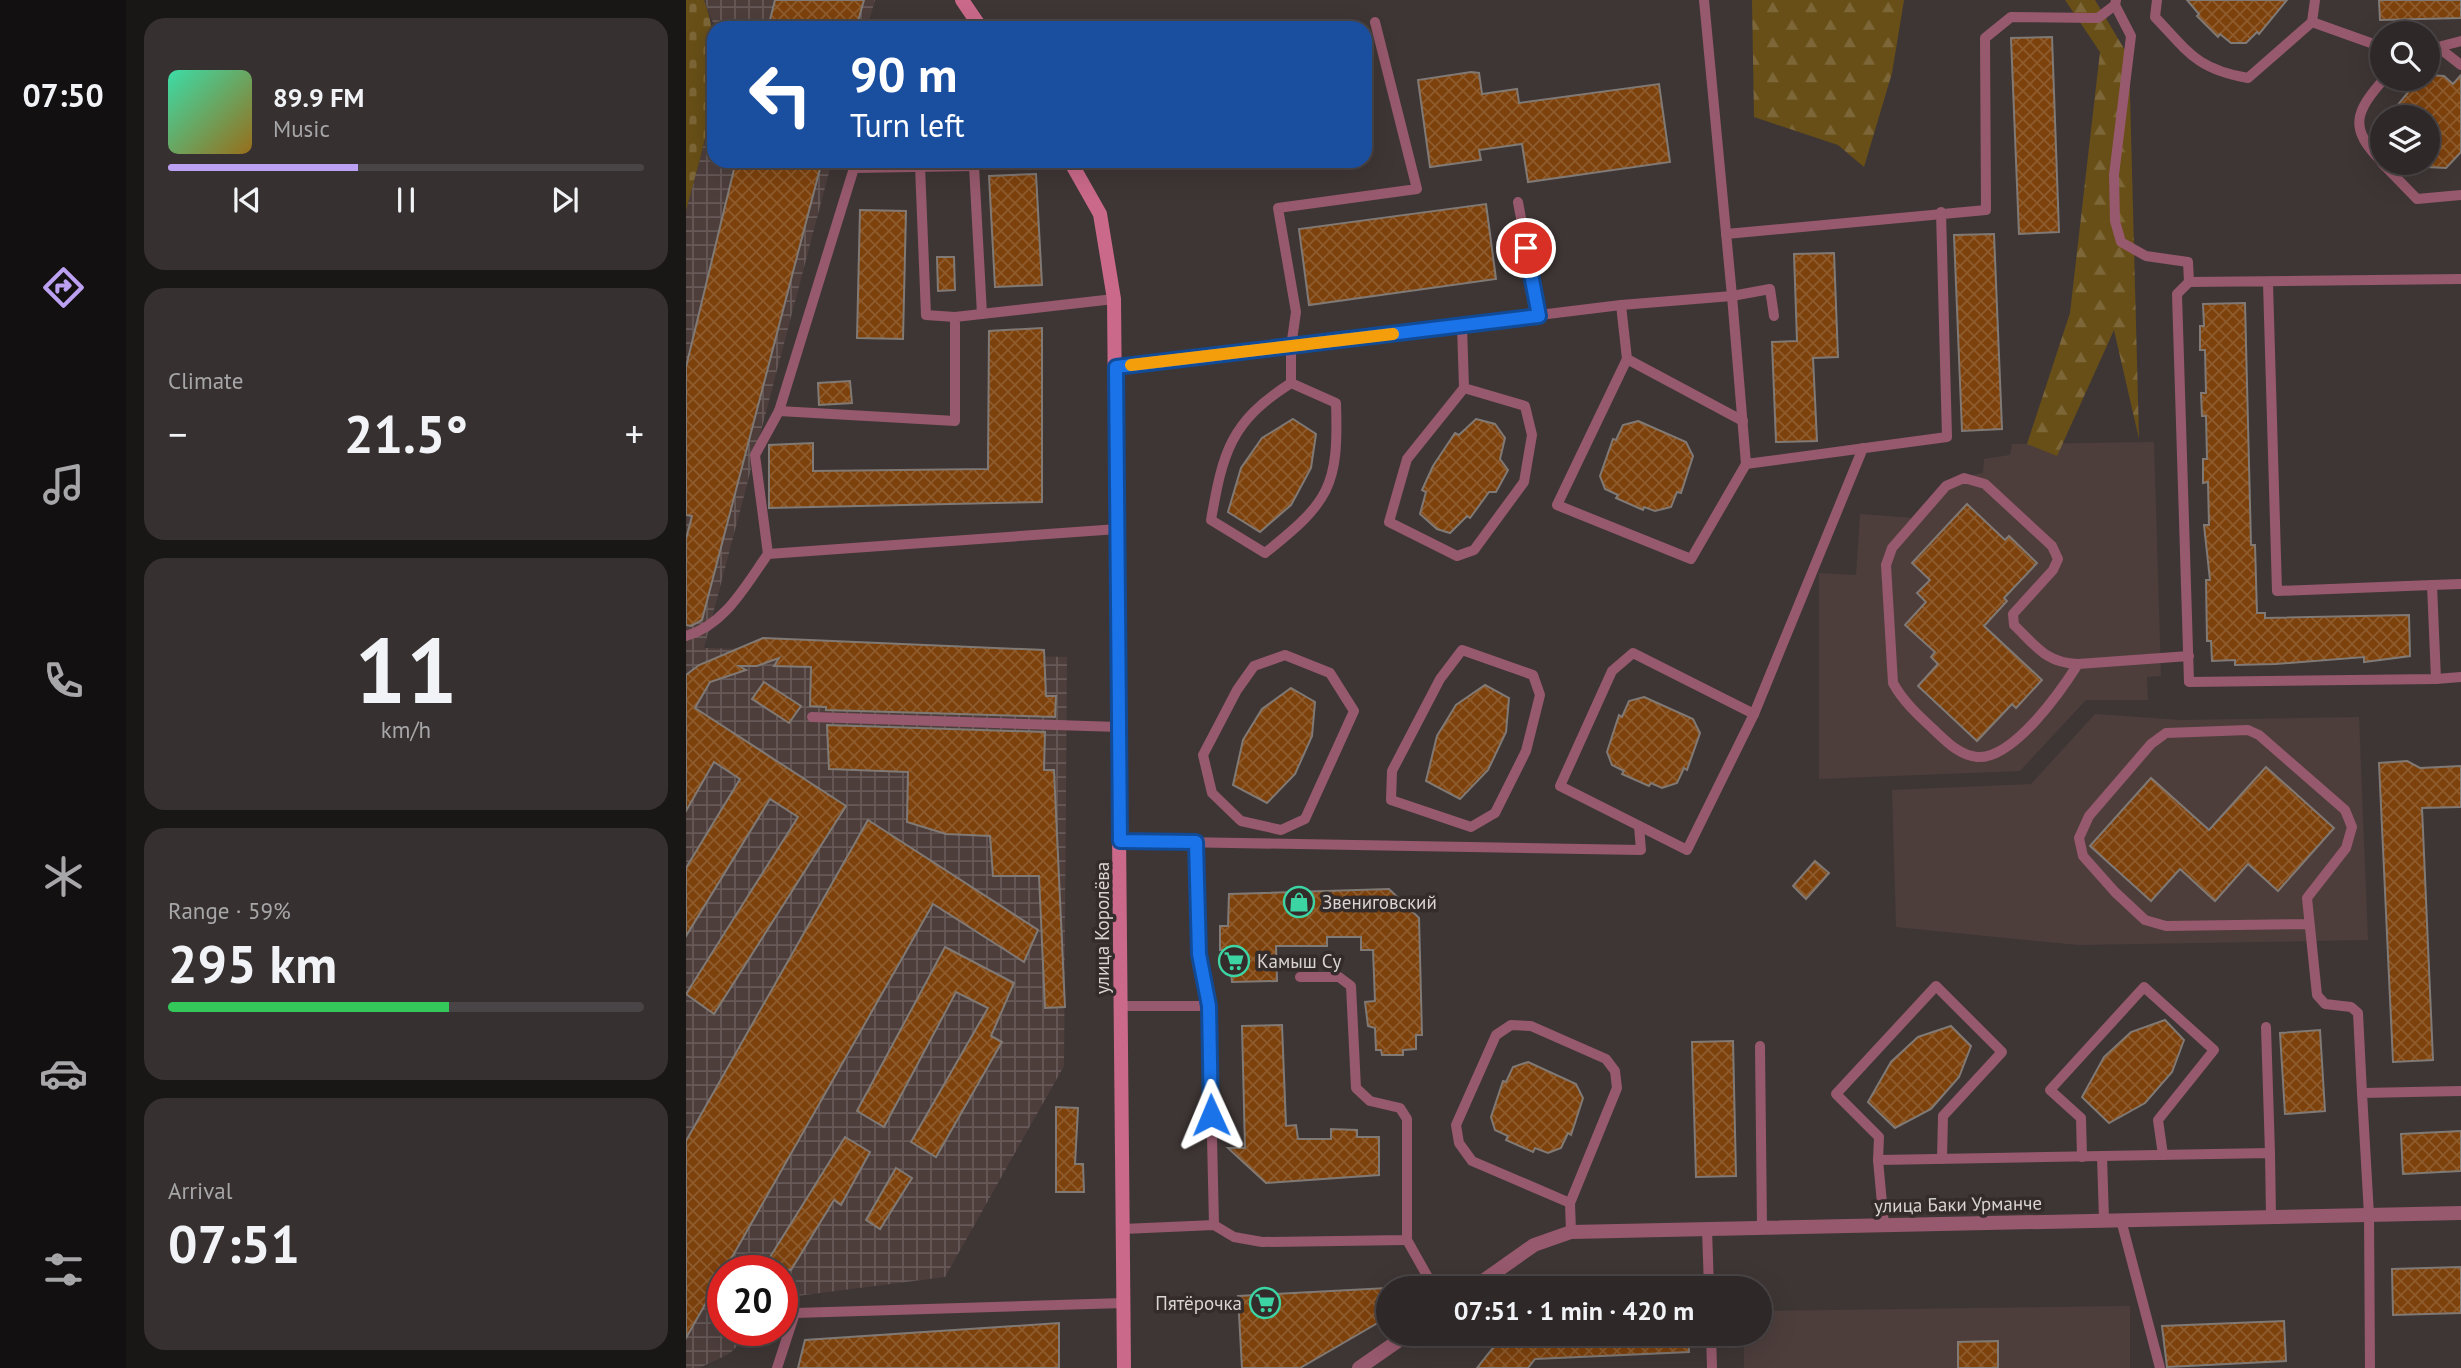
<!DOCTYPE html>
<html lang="en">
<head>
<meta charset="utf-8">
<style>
	body { margin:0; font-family:"PT Sans",sans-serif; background:#363030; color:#f1f3f6; height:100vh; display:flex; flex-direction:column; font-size:26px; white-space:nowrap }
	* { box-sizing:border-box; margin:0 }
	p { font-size:23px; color:#a7a6a8 }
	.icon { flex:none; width:38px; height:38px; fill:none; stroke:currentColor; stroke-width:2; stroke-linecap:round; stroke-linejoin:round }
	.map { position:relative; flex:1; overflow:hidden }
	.side { display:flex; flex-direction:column; gap:18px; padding:18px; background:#191616; width:560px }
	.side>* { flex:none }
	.top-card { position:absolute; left:21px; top:21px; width:665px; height:147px; border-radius:21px; box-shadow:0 7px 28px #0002,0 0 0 2px #494445; background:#1a4fa0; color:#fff; overflow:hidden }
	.buttons { position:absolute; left:1684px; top:21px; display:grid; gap:14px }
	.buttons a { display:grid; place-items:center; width:70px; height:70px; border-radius:50%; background:#2e2828; box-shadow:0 7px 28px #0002,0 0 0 2px #494445; font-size:35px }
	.speed { position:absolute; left:21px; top:1255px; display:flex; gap:14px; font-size:35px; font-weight:700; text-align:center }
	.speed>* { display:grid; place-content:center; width:91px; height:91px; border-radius:50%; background:#2e2828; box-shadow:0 7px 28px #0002,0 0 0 2px #494445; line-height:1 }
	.speed .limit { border:10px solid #d22; background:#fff; color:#111 }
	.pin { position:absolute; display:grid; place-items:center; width:60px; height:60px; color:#fff; margin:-30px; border:4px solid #fff; border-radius:50%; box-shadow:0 2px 7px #0007 }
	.me { position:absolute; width:77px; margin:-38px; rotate:359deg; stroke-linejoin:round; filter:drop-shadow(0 0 5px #0008) }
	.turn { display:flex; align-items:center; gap:24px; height:147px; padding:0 28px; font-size:32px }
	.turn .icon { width:91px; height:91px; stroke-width:2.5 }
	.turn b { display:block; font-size:49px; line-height:60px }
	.big { font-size:52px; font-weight:600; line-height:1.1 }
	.side .tile { flex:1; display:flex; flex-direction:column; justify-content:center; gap:10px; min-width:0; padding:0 24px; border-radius:21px; background:#363030 }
	.side .dial { align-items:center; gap:0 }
	.dial b { font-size:91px; line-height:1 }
	.song { display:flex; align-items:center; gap:21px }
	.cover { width:84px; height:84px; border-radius:10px; background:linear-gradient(135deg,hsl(160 70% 55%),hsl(40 70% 35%)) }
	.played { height:7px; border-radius:4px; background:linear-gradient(90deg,#bca0f2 40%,#494445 40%) }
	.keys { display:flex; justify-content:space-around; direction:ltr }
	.heat { display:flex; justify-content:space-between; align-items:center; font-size:38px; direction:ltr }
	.charge { height:10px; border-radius:5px; background:linear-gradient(90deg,#34c759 59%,#494445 0) }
	.trip { position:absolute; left:690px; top:1276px; width:396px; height:70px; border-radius:35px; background:#2e2828; box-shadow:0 7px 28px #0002,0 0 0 2px #494445; font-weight:600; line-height:70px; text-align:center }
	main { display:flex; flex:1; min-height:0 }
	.tabs { display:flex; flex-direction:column; width:126px; justify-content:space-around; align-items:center; background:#121010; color:#a7a6a8 }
	.tabs .icon { width:49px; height:49px }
	.tabs .on { color:#bca0f2 }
	.tabs b { font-size:32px; color:#f1f3f6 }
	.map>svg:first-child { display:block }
	.built { fill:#4d3e3c }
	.industrial { fill:url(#industrial-grid) }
	.forest { fill:url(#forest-firs) }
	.cemetery { fill:url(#cemetery-stones) }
	.building { fill:url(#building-cross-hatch); stroke:#807974; stroke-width:2 }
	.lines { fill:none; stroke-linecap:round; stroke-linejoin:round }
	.lane { stroke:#97596d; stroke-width:10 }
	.street { stroke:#97596d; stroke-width:14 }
	.secondary { stroke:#ca698a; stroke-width:14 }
	.route-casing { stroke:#114b97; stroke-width:18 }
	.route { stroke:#1a73e8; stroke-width:12 }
	.slow { stroke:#f59e0b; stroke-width:12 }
	.labels { text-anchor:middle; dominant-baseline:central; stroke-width:7; stroke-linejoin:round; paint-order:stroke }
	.poi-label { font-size:19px; fill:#d9d4d3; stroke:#332c2b; text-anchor:start }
	.street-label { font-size:19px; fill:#d9d4d3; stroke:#332c2b }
</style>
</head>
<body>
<main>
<nav class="tabs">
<b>07:50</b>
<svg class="icon on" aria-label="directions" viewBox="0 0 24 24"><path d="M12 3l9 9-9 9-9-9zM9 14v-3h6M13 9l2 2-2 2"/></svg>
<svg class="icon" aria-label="music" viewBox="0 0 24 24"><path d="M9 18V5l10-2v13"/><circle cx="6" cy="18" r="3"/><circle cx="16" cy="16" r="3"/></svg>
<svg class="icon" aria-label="phone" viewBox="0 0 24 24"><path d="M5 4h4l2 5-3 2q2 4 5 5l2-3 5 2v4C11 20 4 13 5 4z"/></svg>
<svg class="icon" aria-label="climate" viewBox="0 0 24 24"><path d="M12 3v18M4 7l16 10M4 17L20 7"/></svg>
<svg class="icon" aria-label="car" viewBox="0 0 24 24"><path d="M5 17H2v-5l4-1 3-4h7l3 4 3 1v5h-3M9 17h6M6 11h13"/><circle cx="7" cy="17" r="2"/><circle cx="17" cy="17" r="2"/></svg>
<svg class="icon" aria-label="filters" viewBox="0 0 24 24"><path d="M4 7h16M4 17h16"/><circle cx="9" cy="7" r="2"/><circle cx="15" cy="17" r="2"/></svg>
</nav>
<section class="side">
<div class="tile">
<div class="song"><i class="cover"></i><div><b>89.9 FM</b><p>Music</p></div></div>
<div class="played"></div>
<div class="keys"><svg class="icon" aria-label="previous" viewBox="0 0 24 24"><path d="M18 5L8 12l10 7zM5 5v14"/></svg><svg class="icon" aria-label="pause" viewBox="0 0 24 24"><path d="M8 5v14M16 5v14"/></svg><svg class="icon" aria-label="next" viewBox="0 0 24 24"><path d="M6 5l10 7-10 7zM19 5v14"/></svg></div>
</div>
<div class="tile"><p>Climate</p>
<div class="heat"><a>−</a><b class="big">21.5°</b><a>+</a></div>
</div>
<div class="tile dial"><b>11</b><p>km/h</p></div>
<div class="tile"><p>Range · 59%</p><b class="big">295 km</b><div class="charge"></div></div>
<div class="tile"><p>Arrival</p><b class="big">07:51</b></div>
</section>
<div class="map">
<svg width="1775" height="1368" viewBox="0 0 1775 1368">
	<defs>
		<pattern id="industrial-grid" width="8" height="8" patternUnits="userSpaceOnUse" patternTransform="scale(1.75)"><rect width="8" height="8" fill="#4d3e3c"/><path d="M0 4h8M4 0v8" fill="none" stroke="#665957"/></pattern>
		<pattern id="forest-firs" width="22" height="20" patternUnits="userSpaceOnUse" patternTransform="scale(1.75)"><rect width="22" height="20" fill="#684f17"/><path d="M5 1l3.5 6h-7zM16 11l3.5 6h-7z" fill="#7d6738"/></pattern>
		<pattern id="cemetery-stones" width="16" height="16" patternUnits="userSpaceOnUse" patternTransform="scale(1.75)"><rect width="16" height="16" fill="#684f17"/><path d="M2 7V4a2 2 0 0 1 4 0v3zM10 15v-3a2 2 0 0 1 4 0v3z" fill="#7d6738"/></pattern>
		<pattern id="building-cross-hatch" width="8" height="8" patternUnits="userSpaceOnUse" patternTransform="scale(1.75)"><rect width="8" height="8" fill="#7d410c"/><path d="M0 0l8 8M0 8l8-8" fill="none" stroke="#8f5c2e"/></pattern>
	</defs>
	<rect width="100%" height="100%" fill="#3e3635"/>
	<!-- built -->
	<g class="built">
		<path d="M1468,442l7,234 -14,1 1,23h-62l-66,71 -201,8v-206l37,2 4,-61 54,4 31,-38 38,-7 1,-14 26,-4 2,-11z"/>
		<path d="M1409,714l86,6 178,-3 9,223 -290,5 -182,-18 -4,-137 139,-6z"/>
		<path d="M1444,1306v62h-386v-34h15v-23z"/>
	</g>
	<!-- industrial -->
	<g class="industrial">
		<path d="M18,0h171l-8,28h-152z"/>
		<path d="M28,106v55h118l-128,487 363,9 -3,409 -119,211 -156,20 -7,6v-33h-59v60h31l-25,24 -30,14h-13v-1157z"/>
	</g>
	<!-- forest -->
	<g class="forest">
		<path d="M1066,0h152l-12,73 -28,94 -26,-22 -84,-28z"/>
		<path d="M1379,0h30l34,57 10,382 -25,-109 -57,126 -30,-12 43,-131 30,-261z"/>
	</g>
	<!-- cemetery -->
	<path class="cemetery" d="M0,0h18c26,69 0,142 -18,211z"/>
	<!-- building -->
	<g class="building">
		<path d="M89,0h89l-8,28h-88z"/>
		<path d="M1501,0h100l-28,34 -2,-2 -11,11h-15l-11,-9 -2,3 -21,-21 2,-2z"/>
		<path d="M1693,0h82v18l-81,2z"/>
		<path d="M1366,37l7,195 -40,2 -8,-196z"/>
		<path d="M785,72l8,1 3,21 35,-5 2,14 140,-19 11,78 -142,20 -6,-38 -43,6 2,10 -51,7 -12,-87z"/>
		<path d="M1742,75l16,1 9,8 8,-9v77l-15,16 -19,-1v-50h-39l26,-32 2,2z"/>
		<path d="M50,161h86l-120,459 -11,6 -5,-1v-86l6,-23 -6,-1v-148z"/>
		<path d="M350,174l6,111 -47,2 -6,-111z"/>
		<path d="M800,204l10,75 -187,26 -10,-76z"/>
		<path d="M174,210l46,1 -3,128 -46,-1z"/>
		<path d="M1308,234l8,195 -40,2 -8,-196z"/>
		<path d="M1148,253l4,104 -25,1 4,83 -41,1 -4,-100 25,-1 -3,-87z"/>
		<path d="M251,257h17l1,33 -17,1z"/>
		<path d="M1559,303l6,242h4l2,68h8v5l144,-3 1,41 -46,6v-5l-89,7 -40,1v-5l-23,1 -1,-20h-4l-1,-61h4l-6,-55h5l-1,-43 -5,1v-24h4l-1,-43h-4l-1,-23h5l-1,-43h-5v-24h4l-1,-22z"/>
		<path d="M356,328v174l-273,6v-63l44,-2v28l175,-2 1,-138z"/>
		<path d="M164,381l2,22 -33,2 -1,-22z"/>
		<path d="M607,419l23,15 -5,34 -20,37 -31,27 -32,-20 13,-44 21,-30z"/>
		<path d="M790,419l19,5 10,14 -5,21 8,11 -12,22h-7l-19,26 -3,-2 -17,17 -13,-4 -17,-15 6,-22 -4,-2 11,-24 22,-33 4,2z"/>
		<path d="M952,421l48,21 7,14 -12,37 -4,-1 -6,15 -16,4 -11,-4 -1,3 -27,-12 2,-3 -13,-6 -5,-13 13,-37 3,1 7,-15z"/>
		<path d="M1281,504l38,36 4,-4 28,27 -33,35 3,3 -23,25 58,54 -26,28 -4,-4 -35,37 -59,-55 20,-22 -7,-7 4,-5 -30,-27 21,-23 -9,-9 13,-13 -18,-17z"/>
		<path d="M77,638l281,12 2,46h10l-1,21 -229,-7v-3l-16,-1 1,-39 -37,-1 5,-8 -22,8h-18l7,4 -36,12 -15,26 151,98 -132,208 -28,-20 112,-177 -28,-18 -84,137v-68l54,-89 -26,-17 -28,49v-136l13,-10z"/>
		<path d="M78,682l37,24 -12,17 -37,-24z"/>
		<path d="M799,685l24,13 -3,34 -18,38 -28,29 -34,-18 11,-45 19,-31z"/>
		<path d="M605,688l24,14 -3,34 -17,38 -28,29 -34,-18 10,-45 19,-31z"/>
		<path d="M958,697l49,22 7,14 -13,37 -3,-2 -7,15 -15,5 -11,-5 -2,3 -27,-12 2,-3 -12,-6 -5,-13 12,-37 3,2 7,-16z"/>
		<path d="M141,725l218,7 -1,38h10l11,237 -20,1 -6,-132h-46l-3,-40 -44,-2 -39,-12 1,-50 -79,-3z"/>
		<path d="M1721,761l13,7 41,-2v41l-39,1 11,252 -40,2 -14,-299z"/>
		<path d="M1580,767l68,61 -56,63 -30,-27 -33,37 -35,-32 -29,32 -61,-55 61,-68 58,52z"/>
		<path d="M182,820l170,110 -14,32 -91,-58 -247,434v-197z"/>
		<path d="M1129,861l14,12 -23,26 -13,-13z"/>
		<path d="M703,889l30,29 3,117h-6v14l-13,1v5h-21l-1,-5h-5l-1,-22 -7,-2 -3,-24 10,-1 -2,-51h-12v-13h-34v9h-51l1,35 -45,1 -3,-32h-9v-24h8l1,-32z"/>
		<path d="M259,947l69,36 -23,53 11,6 -66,115 -25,-15 77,-134 -32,-16 -72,135 -27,-16z"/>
		<path d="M1479,1020l19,20 -12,32 -27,31 -36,20 -27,-26 22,-40 27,-25z"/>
		<path d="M596,1025l4,101 10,-1 2,14h33v-10l26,1v7h22v38l-113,8 -38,-35h17l-3,-122z"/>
		<path d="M1265,1026l20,20 -12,31 -28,32 -36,19 -27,-26 23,-40 27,-25z"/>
		<path d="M1634,1030l5,81 -40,3 -5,-81z"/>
		<path d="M1047,1041l3,135 -40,1 -4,-135z"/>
		<path d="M842,1062l48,22 7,14 -12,37 -3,-2 -7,15 -13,5 -13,-5 -2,4 -27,-12 2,-4 -13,-6 -4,-13 12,-36 3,1 7,-15z"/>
		<path d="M370,1107l22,1 -3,56h8l1,28h-28z"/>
		<path d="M1775,1131v40l-58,3 -2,-40z"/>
		<path d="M159,1137l25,15 -29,53 -7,-5 -43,70h-29z"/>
		<path d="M210,1168l16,10 -32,51 -14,-9z"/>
		<path d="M1775,1267v46l-68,2 -1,-46z"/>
		<path d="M701,1288l1,29 -88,51h-58l-4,-72z"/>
		<path d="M1598,1321l2,40 -119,6 -5,-41z"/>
		<path d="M373,1323v45h-261l7,-28z"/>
		<path d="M818,1334h184l1,18 -154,7 -7,9h-51z"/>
		<path d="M1312,1341v27h-40v-26z"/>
	</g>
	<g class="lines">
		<!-- lane -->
		<g class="lane">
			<path d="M1471,0l-2,17c34,36 42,52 93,61l64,-56 3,-22"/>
			<path d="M1429,5l16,31 -17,139 1,46 6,21 25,14 42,6 1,20"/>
			<path d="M1626,22l70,25"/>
			<path d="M1741,44l11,3 23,-6"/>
			<path d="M1752,47l23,18"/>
			<path d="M1696,162c-34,-34 -27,-50 2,-83"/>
			<path d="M1696,163l35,36 44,-4"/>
			<path d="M234,166l6,149 29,2"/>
			<path d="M288,166l8,148"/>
			<path d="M832,202l21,114"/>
			<path d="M1040,234l260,-24 -1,-172 26,-21 87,1 17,-13 1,-5"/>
			<path d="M1582,283l9,308 155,-6 4,94 -247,3 -12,-388 12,-12 272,-3"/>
			<path d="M935,305l6,54 -70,146 134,54 55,-95"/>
			<path d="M1088,316l-4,-27 -38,7 14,168 201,-27 -6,-225"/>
			<path d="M776,326l2,62 -57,71 -18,63 68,34 17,-6 50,-68 8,-47 -7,-29 -61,-18"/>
			<path d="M941,359l116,62"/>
			<path d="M430,367l505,-62 111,-9 -28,-296"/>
			<path d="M605,383l45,20c3,84 -7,99 -71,150l-54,-33c12,-68 19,-98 80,-137v-36l5,-35 -18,-104 139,-19 -42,-167"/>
			<path d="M93,411l75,-243 120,-2 8,-5"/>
			<path d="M82,554l-13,-99 24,-44 176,10v-104l159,-18"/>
			<path d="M1746,585l29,-1"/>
			<path d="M0,636c39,-11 59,-50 82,-82l350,-25"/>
			<path d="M776,650l71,25 7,20 -14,56 -31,62 -24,14 -80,-27 1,-29 48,-92z"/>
			<path d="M947,653l121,61 -67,136 -127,-64 52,-115z"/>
			<path d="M599,655l45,18 24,38 -49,108 -24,11 -40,-9 -29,-28 -9,-38 34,-65 17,-24z"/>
			<path d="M1392,664c-32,-1 -42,-18 -64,-39l-1,-11 40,-44 5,-11 -6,-13 -67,-62 -21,-6 -18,8 -54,62 -6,17 7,118c10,18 24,31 39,45 13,12 26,27 45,29 36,3 84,-66 101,-93l111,-8"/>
			<path d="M1750,679l25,-2"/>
			<path d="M1068,714l109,-266"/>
			<path d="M126,717l307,10"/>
			<path d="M434,841l521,9 -2,-24"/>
			<path d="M510,842l3,112 10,52 5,219"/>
			<path d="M1623,924l-143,2 -21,-6 -30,-28 -32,-36 -4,-18 10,-22 62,-72 15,-11 82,-3 11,5 86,75 7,17 -6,21 -39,50 10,97 8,9 26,3 7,6 4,80"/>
			<path d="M435,1006h88"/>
			<path d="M1580,1027l4,126"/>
			<path d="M1074,1046l2,182"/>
			<path d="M1416,1156l2,64"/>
			<path d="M1396,1157l-1,-39 -31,-28 94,-103 70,63 -56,70 5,35"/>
			<path d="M1192,1160l1,-23 -43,-43 100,-108 66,66 -59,64 -1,43"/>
			<path d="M884,1203l-98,-42 -13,-18 -3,-18 40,-90 15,-10 20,1 75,33 9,12 2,17 -47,115 1,29"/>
			<path d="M1435,1220l39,148"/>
			<path d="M1198,1225l-6,-65 392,-7 1,64"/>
			<path d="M437,1229l91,-4 20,12 28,5 145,-2v-121l-7,-11 -30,-7 -14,-13 -5,-102 -12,-9h-39"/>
			<path d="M1021,1229l2,59"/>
			<path d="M721,1240l27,48"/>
			<path d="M1025,1334l1,34"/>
			<path d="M91,1368l18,-55 328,-10"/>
			<path d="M1684,1368l-1,-153 -7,-122 99,-2"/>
		</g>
		<!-- street -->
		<g class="street">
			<path d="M787,1288l61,-43 37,-13 890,-19"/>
			<path d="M673,1368l49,-34"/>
		</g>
		<!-- secondary -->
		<g class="secondary">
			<path d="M276,0l19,28"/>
			<path d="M384,161l30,53 14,85 10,1069"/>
		</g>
	</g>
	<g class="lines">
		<!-- route casing -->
		<g class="route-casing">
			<path id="route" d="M525,1115l-2,-109 -10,-52 -3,-112 -76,-1 -4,-474 423,-51 -13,-68"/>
		</g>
		<!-- route -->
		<use href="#route" class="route"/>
		<!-- slow -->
		<path class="slow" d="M445,365l262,-31"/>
	</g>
	<!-- icons -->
	<defs>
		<g id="shop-ring" transform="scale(1.575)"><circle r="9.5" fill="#332c2b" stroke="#3dd4a3" stroke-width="1.5"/><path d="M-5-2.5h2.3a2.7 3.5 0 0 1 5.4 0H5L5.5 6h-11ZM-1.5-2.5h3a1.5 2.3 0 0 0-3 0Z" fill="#3dd4a3"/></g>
		<g id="supermarket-ring" transform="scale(1.575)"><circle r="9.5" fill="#332c2b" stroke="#3dd4a3" stroke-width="1.5"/><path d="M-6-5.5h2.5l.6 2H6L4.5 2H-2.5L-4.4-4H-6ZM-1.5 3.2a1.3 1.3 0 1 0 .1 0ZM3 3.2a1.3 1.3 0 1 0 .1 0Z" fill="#3dd4a3"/></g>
	</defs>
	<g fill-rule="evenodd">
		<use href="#shop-ring" x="613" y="902"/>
		<use href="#supermarket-ring" x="548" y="961"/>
		<use href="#supermarket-ring" x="579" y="1303"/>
	</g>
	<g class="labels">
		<!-- poi labels -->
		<g class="poi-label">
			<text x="636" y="902">Звениговский</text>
			<text x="571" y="961">Камыш Су</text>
			<text x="556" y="1303" text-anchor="end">Пятёрочка</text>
		</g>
		<!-- street labels -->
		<g class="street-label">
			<text transform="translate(416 928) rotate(-90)">улица Королёва</text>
			<text transform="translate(1272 1204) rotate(-1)">улица Баки Урманче</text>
		</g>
	</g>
</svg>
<div class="buttons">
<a><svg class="icon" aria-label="search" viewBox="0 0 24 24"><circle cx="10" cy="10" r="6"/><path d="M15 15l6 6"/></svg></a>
<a><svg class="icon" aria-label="layers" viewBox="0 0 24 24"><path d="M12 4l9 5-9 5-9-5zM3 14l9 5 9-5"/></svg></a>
</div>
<div class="speed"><div class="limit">20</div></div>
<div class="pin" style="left:840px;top:248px;background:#d93025"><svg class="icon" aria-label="arrive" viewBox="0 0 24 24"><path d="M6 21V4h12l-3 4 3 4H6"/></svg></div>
<svg class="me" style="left:525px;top:1115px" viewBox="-20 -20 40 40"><path d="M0-17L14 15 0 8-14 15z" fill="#1a73e8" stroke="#fff" stroke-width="4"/></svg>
<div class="trip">07:51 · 1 min · 420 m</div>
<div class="top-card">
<div class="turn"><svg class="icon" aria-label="left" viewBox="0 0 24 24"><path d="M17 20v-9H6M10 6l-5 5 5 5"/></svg><div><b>90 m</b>Turn left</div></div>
</div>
</div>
</main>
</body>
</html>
